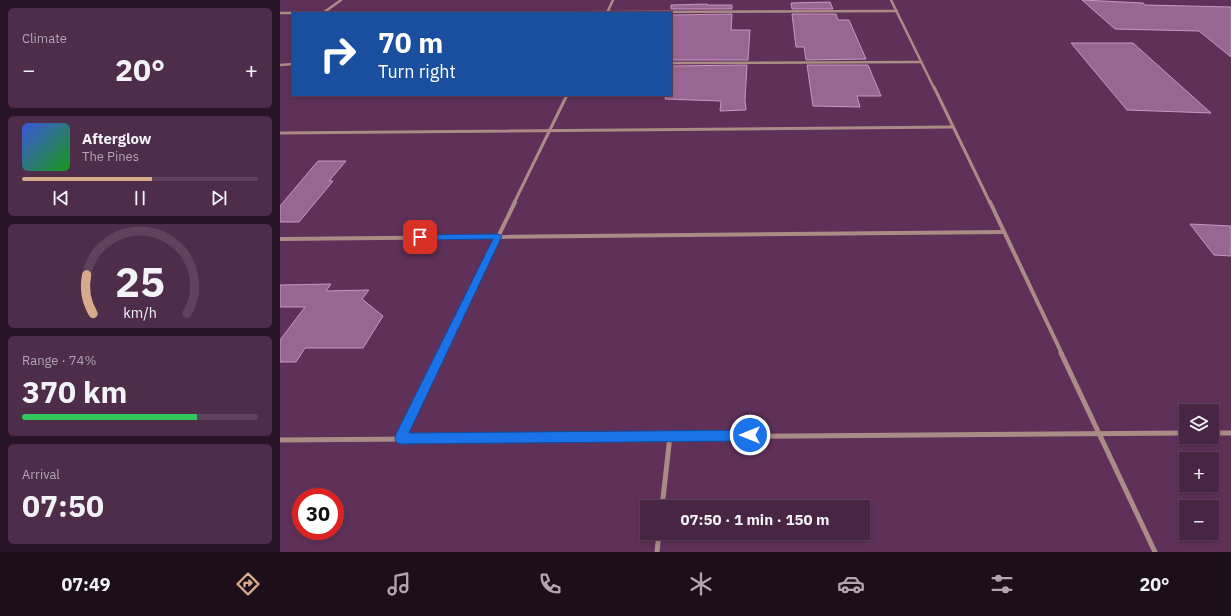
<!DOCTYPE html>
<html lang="en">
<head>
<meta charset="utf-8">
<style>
	body { margin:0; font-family:"IBM Plex Sans",sans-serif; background:#4e2d4a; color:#f1f3f6; height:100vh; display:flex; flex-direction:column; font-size:15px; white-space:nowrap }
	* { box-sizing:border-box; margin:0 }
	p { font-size:13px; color:#b0a5b2 }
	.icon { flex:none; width:22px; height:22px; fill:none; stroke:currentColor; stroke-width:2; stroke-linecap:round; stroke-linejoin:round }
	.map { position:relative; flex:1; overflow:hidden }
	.side { display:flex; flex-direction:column; gap:8px; padding:8px; background:#271425; width:280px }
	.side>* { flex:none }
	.banner { position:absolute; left:12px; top:12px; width:380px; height:84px; border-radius:0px; box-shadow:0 2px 6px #0003,0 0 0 1px #5f425c; background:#1a4fa0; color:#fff; overflow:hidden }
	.tools { position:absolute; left:899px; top:404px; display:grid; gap:8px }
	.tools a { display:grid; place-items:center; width:40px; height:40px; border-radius:0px; background:#472543; box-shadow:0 2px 6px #0003,0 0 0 1px #5f425c; font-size:20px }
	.speed { position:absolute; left:12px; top:488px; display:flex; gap:8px; font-size:20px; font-weight:700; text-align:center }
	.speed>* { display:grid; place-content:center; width:52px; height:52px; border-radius:50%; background:#472543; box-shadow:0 2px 6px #0003,0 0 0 1px #5f425c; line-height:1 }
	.speed .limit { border:6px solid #d22; background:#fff; color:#111 }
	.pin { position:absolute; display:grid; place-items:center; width:34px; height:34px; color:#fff; margin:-17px; border-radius:8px; box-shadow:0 2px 6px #0006 }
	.me { position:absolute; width:44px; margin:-22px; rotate:270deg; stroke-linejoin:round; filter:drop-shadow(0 0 3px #0008) }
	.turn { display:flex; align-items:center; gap:14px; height:84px; padding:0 20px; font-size:18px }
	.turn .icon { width:52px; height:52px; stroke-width:2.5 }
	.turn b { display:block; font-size:28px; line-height:34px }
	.big { font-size:30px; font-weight:700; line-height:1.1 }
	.side .card { flex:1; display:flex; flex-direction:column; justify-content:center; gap:6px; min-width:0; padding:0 14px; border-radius:6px; background:#4e2d4a }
	.side .dial { align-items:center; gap:0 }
	.dial svg { height:104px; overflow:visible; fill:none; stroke:#5f425c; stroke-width:7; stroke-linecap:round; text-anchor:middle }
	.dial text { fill:#f1f3f6; stroke:none }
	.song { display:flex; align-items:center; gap:12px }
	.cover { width:48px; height:48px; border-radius:6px; background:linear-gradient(135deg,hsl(230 70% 55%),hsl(120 70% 35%)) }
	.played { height:4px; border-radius:2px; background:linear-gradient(90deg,#d6ab8b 55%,#5f425c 55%) }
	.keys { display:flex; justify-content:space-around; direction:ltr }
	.heat { display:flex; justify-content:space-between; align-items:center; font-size:22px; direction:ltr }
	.charge { height:6px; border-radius:3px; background:linear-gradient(90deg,#34c759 74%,#5f425c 0) }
	.trip { position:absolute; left:360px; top:500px; width:230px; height:40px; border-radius:0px; background:#472543; box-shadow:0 2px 6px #0003,0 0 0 1px #5f425c; font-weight:700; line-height:40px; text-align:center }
	.tabs { display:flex; height:64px; justify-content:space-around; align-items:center; background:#1c0f1b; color:#b0a5b2 }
	.tabs .icon { width:28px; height:28px }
	.tabs .active { color:#d6ab8b }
	.tabs b { font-size:18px; color:#f1f3f6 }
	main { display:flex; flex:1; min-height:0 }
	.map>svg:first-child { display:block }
	.building { fill:#986791; stroke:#cb95c3 }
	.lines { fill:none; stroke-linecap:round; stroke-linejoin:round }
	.minor-far3 { stroke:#aa8b85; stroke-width:2.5 }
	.minor-far2 { stroke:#aa8b85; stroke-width:3 }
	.minor-far1 { stroke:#aa8b85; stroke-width:4 }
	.minor { stroke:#aa8b85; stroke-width:5 }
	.route { fill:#1a73e8; stroke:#114b97 }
</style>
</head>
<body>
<main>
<section class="side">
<div class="card"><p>Climate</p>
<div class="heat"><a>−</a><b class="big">20°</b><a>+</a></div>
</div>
<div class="card">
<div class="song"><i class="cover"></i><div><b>Afterglow</b><p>The Pines</p></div></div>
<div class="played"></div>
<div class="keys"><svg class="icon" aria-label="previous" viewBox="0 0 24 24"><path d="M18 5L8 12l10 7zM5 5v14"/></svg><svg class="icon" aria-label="pause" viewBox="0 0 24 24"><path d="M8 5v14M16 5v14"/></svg><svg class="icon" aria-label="next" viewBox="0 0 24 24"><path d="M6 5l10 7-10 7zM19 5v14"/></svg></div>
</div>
<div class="card dial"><svg viewBox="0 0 100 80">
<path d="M14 69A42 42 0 1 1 86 69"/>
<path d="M14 69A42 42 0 0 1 9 39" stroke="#d6ab8b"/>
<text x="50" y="56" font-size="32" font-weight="700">25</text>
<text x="50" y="72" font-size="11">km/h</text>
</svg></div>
<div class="card"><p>Range · 74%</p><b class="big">370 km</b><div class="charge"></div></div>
<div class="card"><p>Arrival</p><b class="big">07:50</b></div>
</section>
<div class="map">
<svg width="951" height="552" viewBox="0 0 951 552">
	<rect width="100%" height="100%" fill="#5f3159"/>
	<!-- building -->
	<g class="building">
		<path d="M802,0l61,3 2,2 86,2v50l-32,-26 -84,-2z"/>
		<path d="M550,2l3,7h-41l-1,-6z"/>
		<path d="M427,4v1h25v4h-61v-4z"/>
		<path d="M452,14l-1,16h19l-2,30h-77v-45z"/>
		<path d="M512,14h44l2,6h11l17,39 -60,1 -2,-13h-8z"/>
		<path d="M791,43h62l78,70 -84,-3z"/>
		<path d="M467,65l-2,35 1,10 -26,1 1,-10 -56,-2 1,-4h5v-29z"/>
		<path d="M527,65h61l13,31h-24l3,11 -47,-1z"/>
		<path d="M38,161h28l-17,20h4l-34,41h-19v-16z"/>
		<path d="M910,224l41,2v30l-17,-1z"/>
		<path d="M51,284l-5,7 43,-1 -7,9 21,17 -20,32h-58l-9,14h-16v-22l25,-33h-25v-22z"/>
	</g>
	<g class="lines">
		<!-- minor-far3 -->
		<g class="minor-far3">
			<path d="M611,0l43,88"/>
			<path d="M0,13h13"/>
			<path d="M43,13l18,-13"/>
			<path d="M133,13l484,-2"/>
			<path d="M327,13l6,-13"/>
			<path d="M391,63l250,-1"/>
			<path d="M0,65l13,-1"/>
		</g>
		<!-- minor-far2 -->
		<g class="minor-far2">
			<path d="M654,87l56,116"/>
			<path d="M0,133l672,-6"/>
			<path d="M234,203l53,-108"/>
		</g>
		<!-- minor-far1 -->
		<g class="minor-far1">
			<path d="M710,202l72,152"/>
			<path d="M0,239l724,-7"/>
			<path d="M161,354l74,-152"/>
		</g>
		<!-- minor -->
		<g class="minor">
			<path d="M781,353l94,199"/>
			<path d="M932,433h19"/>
			<path d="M120,438l41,-85"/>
			<path d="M0,440l906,-7"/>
			<path d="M382,507l8,-71"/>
			<path d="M377,552l2,-19"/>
		</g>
	</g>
	<!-- route -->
	<path class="route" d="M218,234l4,2 -93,197 341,-3 4,2 1,3 -1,4 -4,2 -350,3 -4,-2 -1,-4 1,-4 97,-195 -73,1 -4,-3 4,-2z"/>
</svg>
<div class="tools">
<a><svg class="icon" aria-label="layers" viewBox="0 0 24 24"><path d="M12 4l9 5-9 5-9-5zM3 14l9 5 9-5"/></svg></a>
<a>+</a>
<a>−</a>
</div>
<div class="speed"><div class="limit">30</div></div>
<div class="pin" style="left:140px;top:237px;background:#d93025"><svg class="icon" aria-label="arrive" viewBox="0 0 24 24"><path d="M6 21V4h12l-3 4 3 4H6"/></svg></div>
<svg class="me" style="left:470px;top:435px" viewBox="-20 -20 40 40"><circle r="17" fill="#1a73e8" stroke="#fff" stroke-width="3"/><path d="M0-11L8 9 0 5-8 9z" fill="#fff"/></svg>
<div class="trip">07:50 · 1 min · 150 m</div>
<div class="banner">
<div class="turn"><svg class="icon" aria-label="right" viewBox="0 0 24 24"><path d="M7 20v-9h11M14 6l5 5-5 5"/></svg><div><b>70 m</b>Turn right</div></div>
</div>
</div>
</main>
<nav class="tabs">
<b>07:49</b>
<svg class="icon active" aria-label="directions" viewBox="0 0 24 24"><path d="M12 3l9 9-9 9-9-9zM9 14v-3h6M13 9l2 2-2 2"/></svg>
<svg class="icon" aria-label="music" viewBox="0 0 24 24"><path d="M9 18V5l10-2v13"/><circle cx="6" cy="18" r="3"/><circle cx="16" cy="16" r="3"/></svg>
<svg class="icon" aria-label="phone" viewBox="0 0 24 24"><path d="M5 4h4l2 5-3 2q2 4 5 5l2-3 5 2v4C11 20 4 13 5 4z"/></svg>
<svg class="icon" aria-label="climate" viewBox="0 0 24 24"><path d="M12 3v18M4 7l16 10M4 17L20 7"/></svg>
<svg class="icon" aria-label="car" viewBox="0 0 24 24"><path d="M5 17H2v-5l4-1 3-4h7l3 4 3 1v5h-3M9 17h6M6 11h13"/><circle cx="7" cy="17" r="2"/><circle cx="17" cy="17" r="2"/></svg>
<svg class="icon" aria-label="filters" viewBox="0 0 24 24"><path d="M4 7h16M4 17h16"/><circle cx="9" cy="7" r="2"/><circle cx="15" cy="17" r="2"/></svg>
<b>20°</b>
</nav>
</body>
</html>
